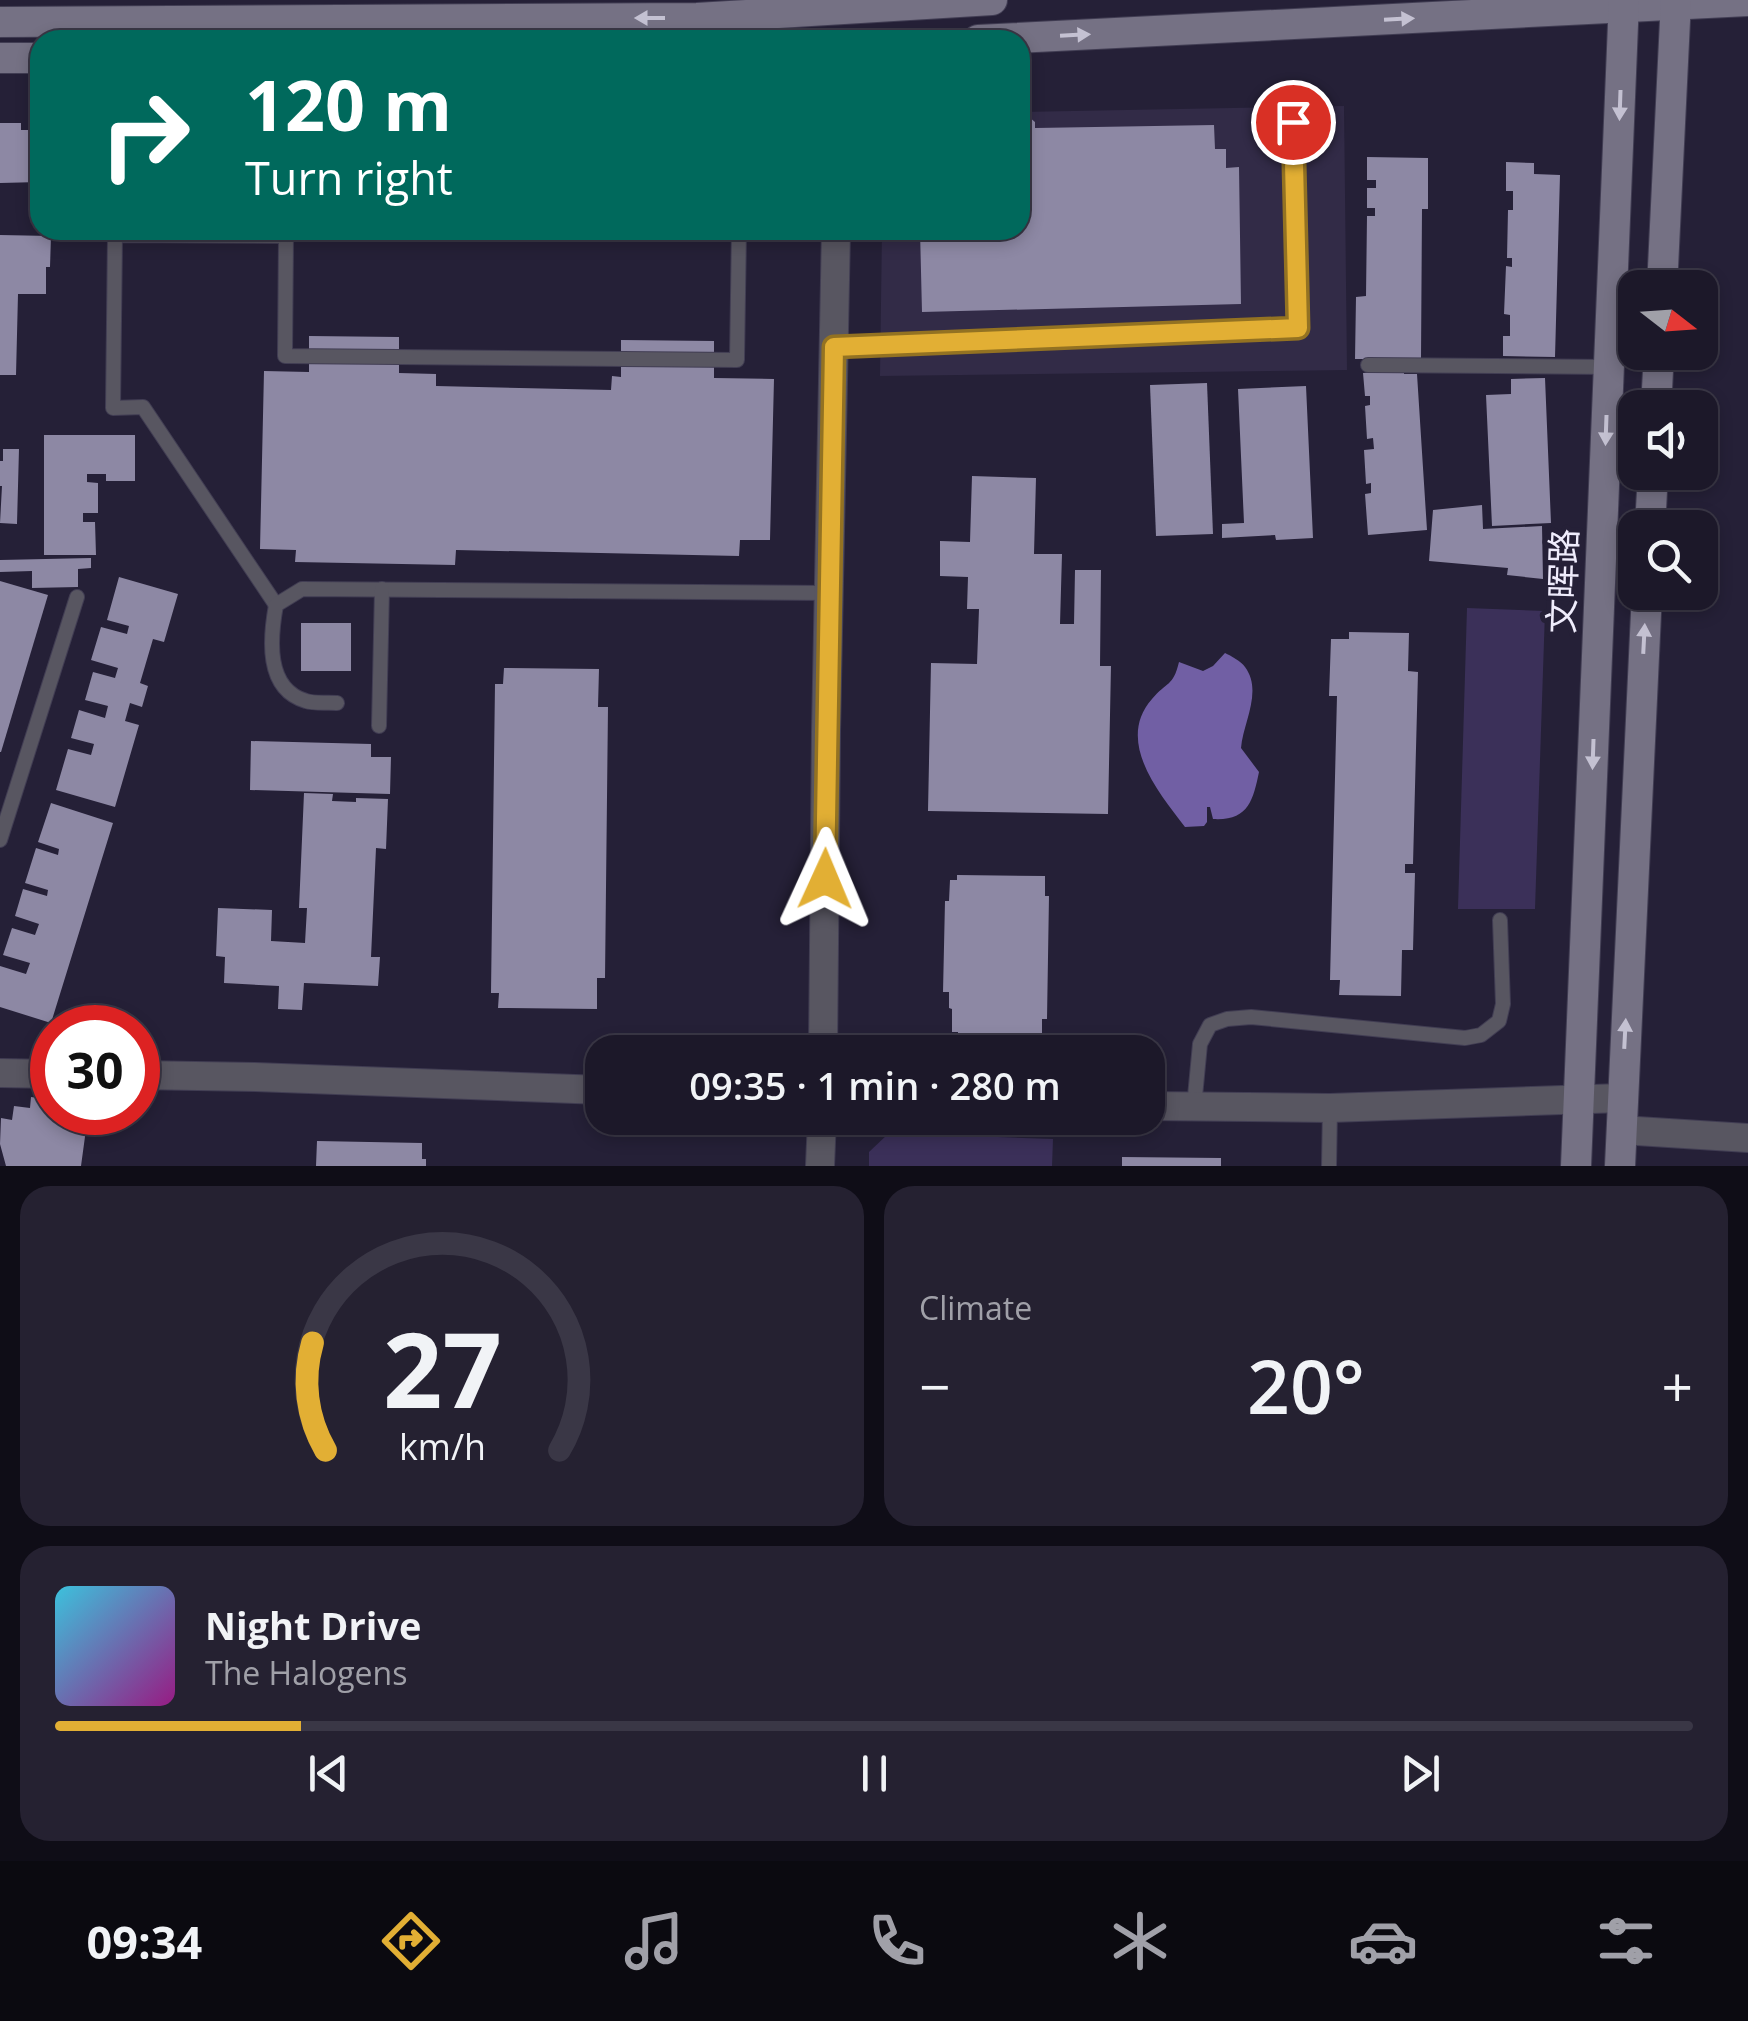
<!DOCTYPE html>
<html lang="en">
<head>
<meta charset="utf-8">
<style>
	body { margin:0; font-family:"Open Sans","Noto Sans SC",sans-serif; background:#252131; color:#f1f3f6; height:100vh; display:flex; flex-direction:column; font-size:38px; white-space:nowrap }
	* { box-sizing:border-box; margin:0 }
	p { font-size:32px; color:#a0a0a8 }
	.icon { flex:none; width:55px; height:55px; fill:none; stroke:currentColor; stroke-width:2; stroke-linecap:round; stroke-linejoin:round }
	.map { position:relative; height:1166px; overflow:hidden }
	.sheet { display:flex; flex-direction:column; gap:20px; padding:20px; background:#0f0d17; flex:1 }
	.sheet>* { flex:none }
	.banner { position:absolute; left:30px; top:30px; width:1000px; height:210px; border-radius:30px; box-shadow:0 5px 15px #0003,0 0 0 2px #3a3746; background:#00695c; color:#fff; overflow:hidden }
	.needle { width:65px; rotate:107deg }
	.buttons { position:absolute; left:1618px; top:270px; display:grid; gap:20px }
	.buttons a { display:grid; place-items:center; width:100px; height:100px; border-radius:20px; background:#1c1829; box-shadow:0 5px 15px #0003,0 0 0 2px #3a3746; font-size:50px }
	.speed { position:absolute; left:30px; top:1005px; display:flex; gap:20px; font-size:50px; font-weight:700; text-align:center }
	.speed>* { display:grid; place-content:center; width:130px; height:130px; border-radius:50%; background:#1c1829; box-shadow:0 5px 15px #0003,0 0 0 2px #3a3746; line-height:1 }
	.speed .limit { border:15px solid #d22; background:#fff; color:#111 }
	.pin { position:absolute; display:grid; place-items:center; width:85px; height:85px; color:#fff; margin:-42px; border:5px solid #fff; border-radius:50%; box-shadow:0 2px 10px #0007 }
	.me { position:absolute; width:110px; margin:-55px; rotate:1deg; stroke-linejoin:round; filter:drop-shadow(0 0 8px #0008) }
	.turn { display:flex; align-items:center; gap:35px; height:210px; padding:0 50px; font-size:45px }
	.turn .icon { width:130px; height:130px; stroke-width:2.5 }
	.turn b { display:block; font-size:70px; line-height:85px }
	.big { font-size:75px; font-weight:600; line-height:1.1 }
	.sheet .widget { flex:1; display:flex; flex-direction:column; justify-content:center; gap:15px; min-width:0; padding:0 35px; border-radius:30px; background:#252131 }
	.sheet .dial { align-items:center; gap:0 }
	.dial svg { height:260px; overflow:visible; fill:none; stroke:#3a3746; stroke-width:7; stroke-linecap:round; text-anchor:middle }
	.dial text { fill:#f1f3f6; stroke:none }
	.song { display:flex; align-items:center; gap:30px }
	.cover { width:120px; height:120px; border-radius:15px; background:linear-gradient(135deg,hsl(190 70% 55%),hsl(310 70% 35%)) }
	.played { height:10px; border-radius:5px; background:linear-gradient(90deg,#e2af34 15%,#3a3746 15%) }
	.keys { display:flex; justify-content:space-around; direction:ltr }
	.heat { display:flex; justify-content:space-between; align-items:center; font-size:55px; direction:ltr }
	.sheet .tiles { flex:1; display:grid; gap:20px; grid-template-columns:1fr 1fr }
	.widget:last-child { grid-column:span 2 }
	.trip { position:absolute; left:585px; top:1035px; width:580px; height:100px; border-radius:30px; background:#1c1829; box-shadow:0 5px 15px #0003,0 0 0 2px #3a3746; font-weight:600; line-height:100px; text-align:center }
	.menu { display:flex; height:160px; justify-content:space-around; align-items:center; background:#0b0a10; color:#a0a0a8 }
	.menu .icon { width:70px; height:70px }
	.menu .on { color:#e2af34 }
	.menu b { font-size:45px; color:#f1f3f6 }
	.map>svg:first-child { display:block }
	.built { fill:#322b47 }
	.green { fill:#3b3059 }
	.water { fill:#715fa4 }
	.building { fill:#8d88a4 }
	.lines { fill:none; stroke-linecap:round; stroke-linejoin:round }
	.lane-casing { stroke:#413d53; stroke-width:16 }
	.street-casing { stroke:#413d53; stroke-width:30 }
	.secondary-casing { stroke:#413d53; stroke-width:32 }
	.lane { stroke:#585661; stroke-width:14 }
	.street { stroke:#585661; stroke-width:28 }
	.secondary { stroke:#757184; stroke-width:30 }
	.oneway { fill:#c4c1d2 }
	.route-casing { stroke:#937222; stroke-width:25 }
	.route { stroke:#e2af34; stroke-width:18 }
	.labels { text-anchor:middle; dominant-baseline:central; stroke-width:10; stroke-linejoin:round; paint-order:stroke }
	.street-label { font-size:35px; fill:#efecfc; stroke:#252037 }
</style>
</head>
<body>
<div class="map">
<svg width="1748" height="1166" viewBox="0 0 1748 1166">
	<rect width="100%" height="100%" fill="#252037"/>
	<!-- built -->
	<path class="built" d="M1344,106l3,264 -467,6 2,-146h138v-118z"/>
	<!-- green -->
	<g class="green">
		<path d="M1467,608l78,3 -10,298h-77z"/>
		<path d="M889,1133l164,6 -1,27h-183v-14z"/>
	</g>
	<!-- water -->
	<path class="water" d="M1225,653c6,3 16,8 20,14 18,24 -2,56 -4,81l18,24c-6,29 -11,49 -46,47l-3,-12h-3v15l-3,4 -19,1c-26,-34 -70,-86 -33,-128 15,-18 21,-12 27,-37l24,9 10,-5z"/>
	<!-- building -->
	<g class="building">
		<path d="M1020,115l9,2 6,5v6l179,-3 1,24h11v19l13,-1 2,137 -319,8 -2,-82h100z"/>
		<path d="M40,121v61l-40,1v-60h21v7h12v-8z"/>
		<path d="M1367,157l61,1v51h-6l-1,150h-66l1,-62 10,-1 1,-80h8v-8h-8v-20h9v-8h-9z"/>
		<path d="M1506,162l28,1v11l26,1 -5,182 -52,-1v-20h7v-21l-6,-1 2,-48 6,1v-9h-5l1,-48h5v-19h-7z"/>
		<path d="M0,235l51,1 -1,31h-4v27h-28l-2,81h-16z"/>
		<path d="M309,336l90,1v36l37,1v12l175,4 1,-14 9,1v-37l93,1v37l60,1 -4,161h-30l-1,16 -283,-6 -1,15 -160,-3 1,-12 -36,-1 4,-178 45,1z"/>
		<path d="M1404,370v4h13l10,156 -59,5 -3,-41 6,-1v-10l-5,1 -2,-34 10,-1 -1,-11 -6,1 -2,-33 5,-1v-9h-5l-2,-23z"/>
		<path d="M1545,378l6,145 -59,3 -6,-131 25,-1v-15z"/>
		<path d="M1207,383l6,151 -57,2 -6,-151z"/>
		<path d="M1306,386l7,152 -37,2 -1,-5 -53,3v-14l22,-1 -6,-134z"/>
		<path d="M44,435h91v46h-29v-7h-19v8l11,1v30h-15v9h12l1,33h-52z"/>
		<path d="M3,449h16l-2,75 -17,-1 2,-37h-2v-25h3z"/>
		<path d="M972,476l64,2 -2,76h28l-2,70h14l1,-54h26l-1,96h11l-3,148 -180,-3 3,-148 46,1 2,-55h-12l1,-32 -28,-1v-35l30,1z"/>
		<path d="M1482,505l1,24 59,-3 1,53 -36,-4 1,-7 -79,-7 4,-51z"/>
		<path d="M91,558v10l-13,1v18l-46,1v-17l-32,1v-12z"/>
		<path d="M119,577l59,17 -14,48 -11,-3 -13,44 8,3 -6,21 -12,-4 -5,18 14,4 -24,82 -59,-17 12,-41 23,6 3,-11 -23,-6 8,-28 26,8 3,-12 -23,-6 8,-28 22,6 3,-10 -27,-8 10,-33 26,7 2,-8 -22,-6z"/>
		<path d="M0,581l48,14 -47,157h-1z"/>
		<rect x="301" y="623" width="50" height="48"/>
		<path d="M1349,632l60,1 -1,38 10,1 -5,192h-8v9h10l-2,77h-11l-1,46 -62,-1 1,-15h-10l7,-284h-8l2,-57h18z"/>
		<path d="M504,668l95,1 -1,38h10l-3,271h-8v31l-99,-1 1,-15h-8l4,-309h8z"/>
		<path d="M251,741l120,3v13h20l-1,37 -140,-4z"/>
		<path d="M304,793l29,1 -1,7 24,1v-4l32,1 -2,50 -10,-1 -5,109h9l-2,29 -74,-3 -2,27 -24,-1 1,-23 -55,-3 1,-26 -9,-1 2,-48 54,2 -1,31 34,2 2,-35h-8z"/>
		<path d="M51,803l62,20 -62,200 -51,-16v-41l26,8 4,-11 -27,-8 9,-27 23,7 4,-11 -24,-8 8,-27 24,7 1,-6 -23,-7 11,-35 22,7 1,-6 -21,-7z"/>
		<path d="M957,875l88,1v20h4l-2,123h-5v17h-9v3l-75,-1v-6h-6v-23l-3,-1v-16h-6l2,-91h4l1,-21h7z"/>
		<path d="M31,1097l21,3v12h26v9l9,1 -6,44h-75l-6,-22 1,-26 11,2 2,-14 16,2z"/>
		<path d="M317,1141l105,2v16h4v7h-110z"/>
		<path d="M1122,1157l99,1v8h-99z"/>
	</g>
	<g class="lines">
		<!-- lane casing -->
		<g class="lane-casing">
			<g id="lane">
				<path d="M290,230l-4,6 -1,120 452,4 2,-130"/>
				<path d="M834,347l464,-19 -5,-206"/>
				<path d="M1368,365l241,2"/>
				<path d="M276,605l-133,-198 -30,1 2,-173 171,1"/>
				<path d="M337,703c-9,-1 -22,1 -31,-2 -41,-12 -36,-63 -30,-96l26,-16 527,4"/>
				<path d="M379,726l3,-137"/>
				<path d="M0,840l77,-243"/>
				<path d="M1194,1107l6,-63 10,-19 17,-6 24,-2 214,21 16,-3 18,-14 4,-17 -3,-84"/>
				<path d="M1329,1166l1,-58"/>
			</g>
		</g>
		<!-- street casing -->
		<g class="street-casing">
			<g id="street">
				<path d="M823,1052l3,-320 10,-502"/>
				<path d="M0,1073l52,1"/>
				<path d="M138,1075l117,2 347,13"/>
				<path d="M1148,1106l182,2 292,-10"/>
				<path d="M1621,1130l127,8"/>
				<path d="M820,1166l2,-48"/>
			</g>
		</g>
		<!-- secondary casing -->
		<g class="secondary-casing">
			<g id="secondary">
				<path d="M0,22l697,-4 295,-18"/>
				<path d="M978,40l770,-39"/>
				<path d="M0,58h40"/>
				<path d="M1662,288l14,-288"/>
				<path d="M1656,408l3,-56"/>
				<path d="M1650,528l3,-56"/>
				<path d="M1576,1166l48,-1166"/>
				<path d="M1620,1166l27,-574"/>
			</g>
		</g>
		<!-- lane -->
		<use href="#lane" class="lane"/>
		<!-- street -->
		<use href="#street" class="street"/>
		<!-- secondary -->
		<use href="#secondary" class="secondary"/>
	</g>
	<!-- one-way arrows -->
	<defs><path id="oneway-solid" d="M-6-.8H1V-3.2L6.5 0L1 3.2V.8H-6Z" transform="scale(2.5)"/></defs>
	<g class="oneway">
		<use href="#oneway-solid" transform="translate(650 18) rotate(180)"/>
		<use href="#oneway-solid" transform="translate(1399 19) rotate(-3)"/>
		<use href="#oneway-solid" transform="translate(1075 35) rotate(-3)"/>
		<use href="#oneway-solid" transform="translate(1620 105) rotate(92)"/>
		<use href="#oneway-solid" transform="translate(1606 430) rotate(92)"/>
		<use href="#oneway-solid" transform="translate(1644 639) rotate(-87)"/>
		<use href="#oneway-solid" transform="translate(1593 754) rotate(92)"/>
		<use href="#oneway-solid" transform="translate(1625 1034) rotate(-87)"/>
	</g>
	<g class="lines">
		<!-- route casing -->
		<g class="route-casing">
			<path id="route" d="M825,879l9,-532 464,-19 -5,-206"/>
		</g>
		<!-- route -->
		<use href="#route" class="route"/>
	</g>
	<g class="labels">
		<!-- street labels -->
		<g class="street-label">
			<text transform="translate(1562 581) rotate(-88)">文晖路</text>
		</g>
	</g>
</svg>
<div class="buttons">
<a><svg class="needle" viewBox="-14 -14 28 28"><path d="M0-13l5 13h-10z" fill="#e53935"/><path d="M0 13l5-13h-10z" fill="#a0a0a8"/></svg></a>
<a><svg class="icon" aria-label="sound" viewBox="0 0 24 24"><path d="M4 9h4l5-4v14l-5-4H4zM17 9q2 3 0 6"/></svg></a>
<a><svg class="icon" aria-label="search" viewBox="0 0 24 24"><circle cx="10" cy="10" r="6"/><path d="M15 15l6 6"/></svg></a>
</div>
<div class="speed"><div class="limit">30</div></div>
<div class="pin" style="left:1293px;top:122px;background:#d93025"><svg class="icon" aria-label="arrive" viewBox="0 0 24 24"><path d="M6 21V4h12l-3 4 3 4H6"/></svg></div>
<svg class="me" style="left:825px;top:879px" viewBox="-20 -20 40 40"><path d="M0-17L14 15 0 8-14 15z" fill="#e2af34" stroke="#fff" stroke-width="4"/></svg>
<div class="trip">09:35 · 1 min · 280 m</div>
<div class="banner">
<div class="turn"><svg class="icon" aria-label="right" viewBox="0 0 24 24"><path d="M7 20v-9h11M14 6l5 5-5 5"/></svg><div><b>120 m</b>Turn right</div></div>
</div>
</div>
<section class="sheet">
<div class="tiles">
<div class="widget dial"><svg viewBox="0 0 100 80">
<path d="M14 69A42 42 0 1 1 86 69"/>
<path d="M14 69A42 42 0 0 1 10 36" stroke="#e2af34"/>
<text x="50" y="56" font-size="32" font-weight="700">27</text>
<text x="50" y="72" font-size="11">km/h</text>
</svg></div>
<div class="widget"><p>Climate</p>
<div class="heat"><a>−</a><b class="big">20°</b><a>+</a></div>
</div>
<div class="widget">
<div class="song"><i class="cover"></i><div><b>Night Drive</b><p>The Halogens</p></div></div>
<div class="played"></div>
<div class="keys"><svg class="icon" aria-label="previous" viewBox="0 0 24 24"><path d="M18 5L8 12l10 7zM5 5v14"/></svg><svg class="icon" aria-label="pause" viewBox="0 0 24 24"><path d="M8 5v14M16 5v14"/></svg><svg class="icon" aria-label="next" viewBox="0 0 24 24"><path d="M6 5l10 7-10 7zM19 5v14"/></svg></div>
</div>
</div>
</section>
<nav class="menu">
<b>09:34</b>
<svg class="icon on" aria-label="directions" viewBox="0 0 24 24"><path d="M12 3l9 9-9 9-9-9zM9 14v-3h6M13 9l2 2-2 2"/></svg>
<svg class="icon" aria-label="music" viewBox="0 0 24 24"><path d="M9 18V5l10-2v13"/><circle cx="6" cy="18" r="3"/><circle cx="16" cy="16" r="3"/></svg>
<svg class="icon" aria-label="phone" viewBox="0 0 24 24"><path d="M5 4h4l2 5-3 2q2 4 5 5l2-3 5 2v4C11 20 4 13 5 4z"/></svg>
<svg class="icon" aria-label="climate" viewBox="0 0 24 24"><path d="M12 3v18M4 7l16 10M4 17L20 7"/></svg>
<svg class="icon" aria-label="car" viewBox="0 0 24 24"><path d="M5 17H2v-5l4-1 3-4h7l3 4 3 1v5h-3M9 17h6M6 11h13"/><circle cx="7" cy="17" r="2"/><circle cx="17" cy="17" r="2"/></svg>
<svg class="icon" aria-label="filters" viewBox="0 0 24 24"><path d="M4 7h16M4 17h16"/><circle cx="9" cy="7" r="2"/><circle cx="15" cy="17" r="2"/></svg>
</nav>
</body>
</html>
